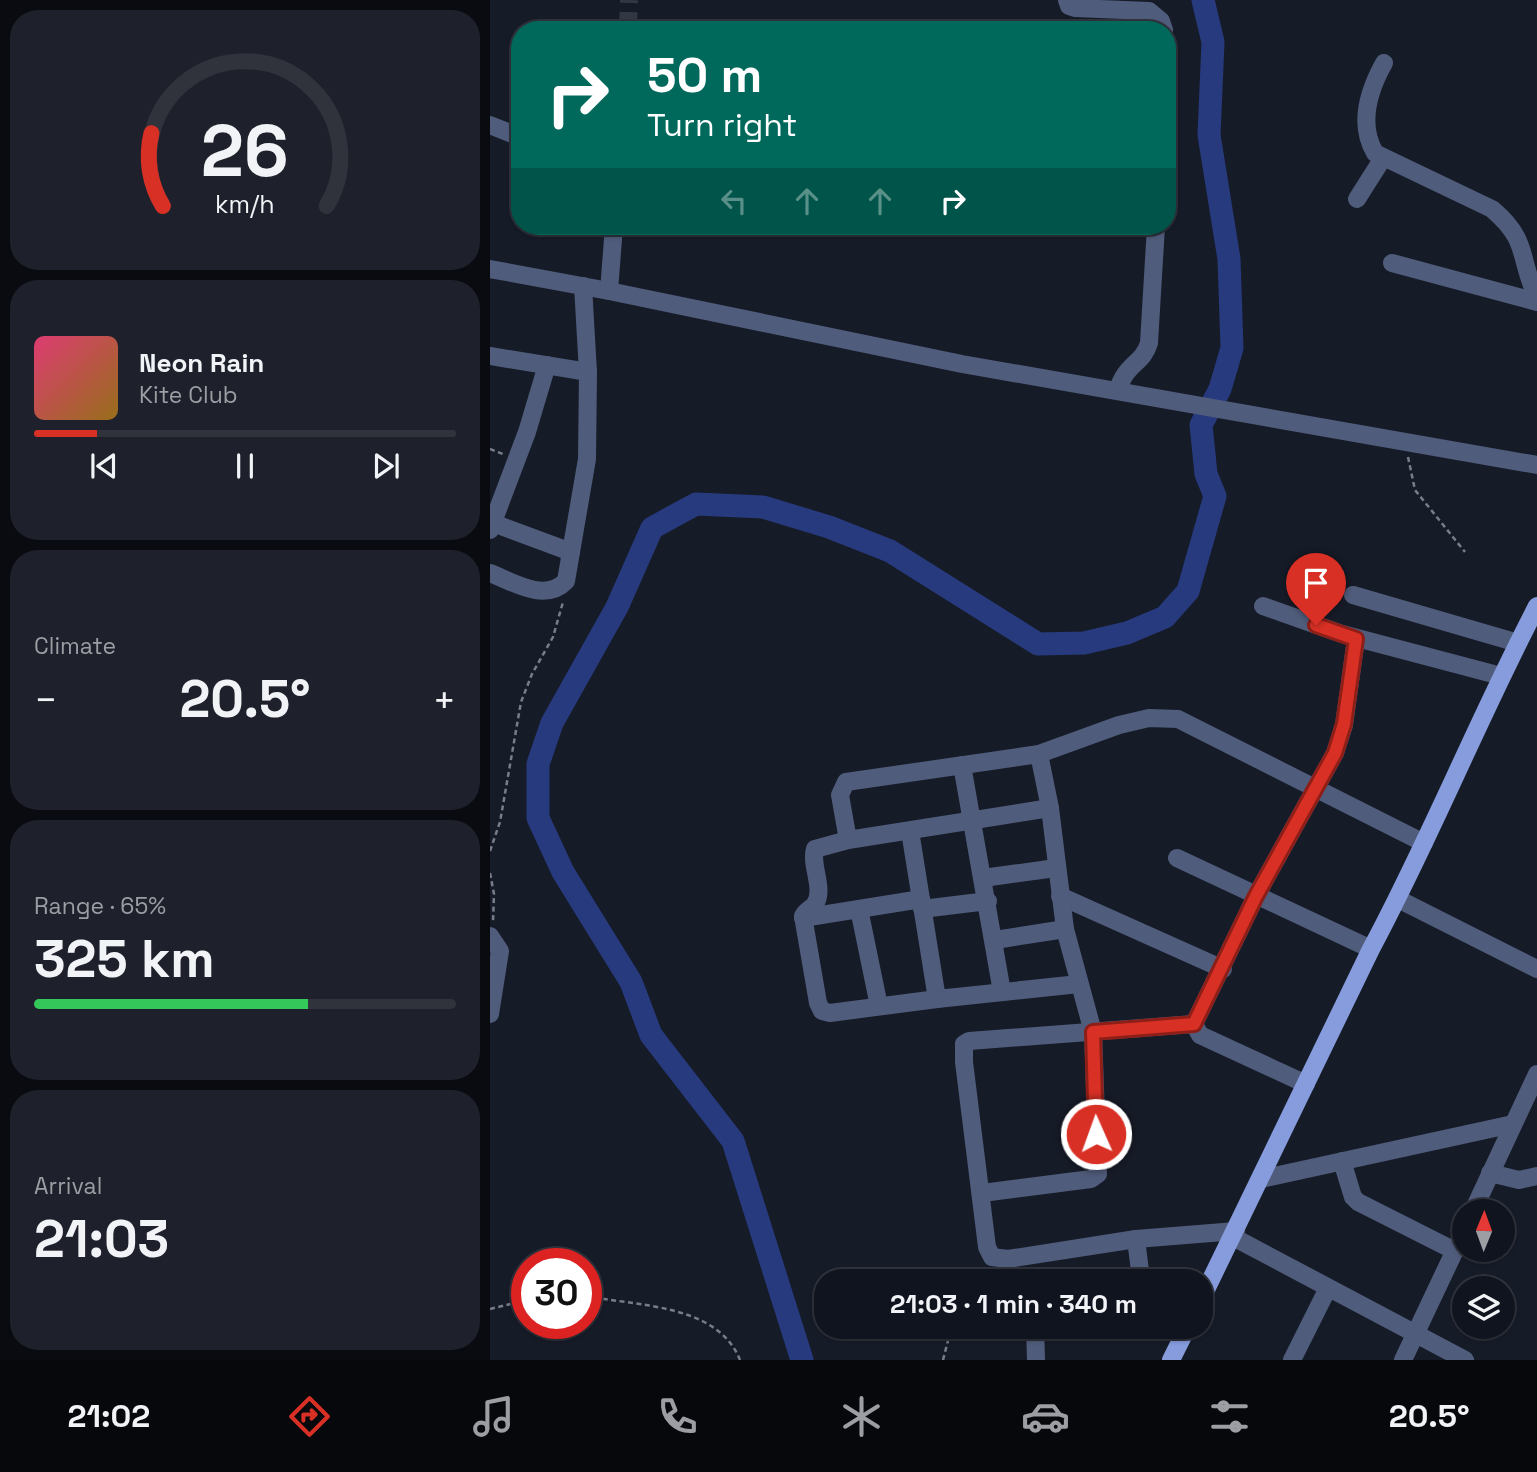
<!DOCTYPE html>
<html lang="en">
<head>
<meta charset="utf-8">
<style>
	body { margin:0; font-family:"Space Grotesk",sans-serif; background:#1e212b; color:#f1f3f6; height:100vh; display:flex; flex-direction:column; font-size:26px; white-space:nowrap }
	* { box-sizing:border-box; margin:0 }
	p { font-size:23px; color:#9c9ea4 }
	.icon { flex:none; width:38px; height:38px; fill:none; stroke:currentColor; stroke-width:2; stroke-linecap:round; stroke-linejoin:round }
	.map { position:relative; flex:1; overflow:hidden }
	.details { display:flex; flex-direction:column; gap:10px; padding:10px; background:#090b10; width:490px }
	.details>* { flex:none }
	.banner { position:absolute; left:21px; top:21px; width:665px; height:214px; border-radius:28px; box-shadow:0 2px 5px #0004,0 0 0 2px #30333c; background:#00695c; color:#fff; overflow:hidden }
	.needle { width:46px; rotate:1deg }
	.fabs { position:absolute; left:962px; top:1199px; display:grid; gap:14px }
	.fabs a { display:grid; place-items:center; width:63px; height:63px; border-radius:50%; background:#10141e; box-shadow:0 2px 5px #0004,0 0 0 2px #30333c; font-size:35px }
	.speed { position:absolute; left:21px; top:1248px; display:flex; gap:14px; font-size:35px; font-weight:700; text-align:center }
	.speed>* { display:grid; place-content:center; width:91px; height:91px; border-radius:50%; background:#10141e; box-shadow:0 2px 5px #0004,0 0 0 2px #30333c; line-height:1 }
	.speed .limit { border:10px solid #d22; background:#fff; color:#111 }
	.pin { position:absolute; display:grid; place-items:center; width:60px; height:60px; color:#fff; margin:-72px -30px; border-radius:50% 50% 50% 0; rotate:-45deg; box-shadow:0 0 7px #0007 }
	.pin .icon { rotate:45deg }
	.me { position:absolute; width:77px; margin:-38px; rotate:358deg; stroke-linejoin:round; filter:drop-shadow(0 0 5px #0008) }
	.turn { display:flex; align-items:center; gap:24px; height:147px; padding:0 21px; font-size:32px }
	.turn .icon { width:91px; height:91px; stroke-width:2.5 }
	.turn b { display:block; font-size:49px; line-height:60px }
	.lanes { display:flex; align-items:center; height:66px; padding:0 21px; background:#0003; justify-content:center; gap:35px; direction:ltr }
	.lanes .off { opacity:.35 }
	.big { font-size:52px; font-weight:700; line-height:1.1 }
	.details .tile { flex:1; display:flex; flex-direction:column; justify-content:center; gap:10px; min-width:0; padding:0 24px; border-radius:28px; background:#1e212b }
	.details .dial { align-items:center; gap:0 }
	.dial svg { height:182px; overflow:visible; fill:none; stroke:#30333c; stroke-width:7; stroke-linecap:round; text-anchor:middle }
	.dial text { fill:#f1f3f6; stroke:none }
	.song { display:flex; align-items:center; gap:21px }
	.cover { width:84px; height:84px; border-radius:10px; background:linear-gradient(135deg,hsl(340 70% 55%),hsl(40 70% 35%)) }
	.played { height:7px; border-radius:4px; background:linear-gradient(90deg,#d93025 15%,#30333c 15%) }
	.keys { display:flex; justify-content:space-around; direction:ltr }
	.heat { display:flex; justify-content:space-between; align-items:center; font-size:38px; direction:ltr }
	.charge { height:10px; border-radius:5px; background:linear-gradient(90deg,#34c759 65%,#30333c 0) }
	.trip { position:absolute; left:324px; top:1269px; width:399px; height:70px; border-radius:28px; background:#10141e; box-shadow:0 2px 5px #0004,0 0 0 2px #30333c; font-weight:700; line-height:70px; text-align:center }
	.dock { display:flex; height:112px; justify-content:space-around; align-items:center; background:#06080c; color:#9c9ea4 }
	.dock .icon { width:49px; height:49px }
	.dock .on { color:#d93025 }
	.dock b { font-size:32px; color:#f1f3f6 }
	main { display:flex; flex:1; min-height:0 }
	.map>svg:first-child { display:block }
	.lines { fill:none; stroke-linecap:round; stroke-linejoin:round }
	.river { stroke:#283a7e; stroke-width:23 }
	.minor-tunnel { stroke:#323743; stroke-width:18; stroke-dasharray:18 9; stroke-linecap:butt }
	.path { stroke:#797d88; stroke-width:2.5; stroke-dasharray:5 3.5; stroke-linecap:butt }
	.minor { stroke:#505c7b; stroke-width:18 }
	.major { stroke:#869cdd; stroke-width:18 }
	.route-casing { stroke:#8d1f18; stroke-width:18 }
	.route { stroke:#d93025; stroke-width:12 }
</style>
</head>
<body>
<main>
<section class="details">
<div class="tile dial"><svg viewBox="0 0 100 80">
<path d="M14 69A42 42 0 1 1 86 69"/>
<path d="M14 69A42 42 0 0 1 9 37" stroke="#d93025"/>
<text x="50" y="56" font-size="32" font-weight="700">26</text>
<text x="50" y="72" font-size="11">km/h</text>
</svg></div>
<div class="tile">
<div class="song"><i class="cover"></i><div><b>Neon Rain</b><p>Kite Club</p></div></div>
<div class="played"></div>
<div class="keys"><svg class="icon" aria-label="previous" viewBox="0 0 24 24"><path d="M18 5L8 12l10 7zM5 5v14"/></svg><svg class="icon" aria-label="pause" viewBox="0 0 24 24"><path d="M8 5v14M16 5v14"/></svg><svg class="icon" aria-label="next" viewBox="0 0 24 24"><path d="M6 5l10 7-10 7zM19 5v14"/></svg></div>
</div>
<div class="tile"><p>Climate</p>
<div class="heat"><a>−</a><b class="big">20.5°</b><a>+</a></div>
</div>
<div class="tile"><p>Range · 65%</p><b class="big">325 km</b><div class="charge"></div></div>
<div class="tile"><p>Arrival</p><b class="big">21:03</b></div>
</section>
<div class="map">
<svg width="1047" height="1360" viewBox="0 0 1047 1360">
	<rect width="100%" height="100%" fill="#161b28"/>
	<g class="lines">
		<!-- river -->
		<path class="river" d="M312,1360l-69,-219 -82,-106 -20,-53 -68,-110 -25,-54v-54l14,-41 65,-116 35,-79 44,-24 67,3 66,20 61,24 148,93 46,-1 43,-10 38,-16 23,-26 27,-95 -9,-22 -5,-49 19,-36 12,-41 -3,-89 -20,-124 4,-93 -10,-42"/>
		<!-- minor-tunnel -->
		<path class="minor-tunnel" d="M138,30l1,-30"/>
		<!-- path -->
		<g class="path">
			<path d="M0,449l13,5"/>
			<path d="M918,457l7,33 50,62"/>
			<path d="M0,851l10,-29 21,-120 11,-28 21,-37 10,-35"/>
			<path d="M0,873l4,21 -1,28"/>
			<path d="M96,1296c51,10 132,8 154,64"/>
			<path d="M0,1309l37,-9"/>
			<path d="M453,1360l7,-27"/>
		</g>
		<!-- minor -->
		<g class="minor">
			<path d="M577,0l2,6 6,2 74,3 12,10 3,9"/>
			<path d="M894,63c-15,27 -26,61 -9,90l117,56c38,32 26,49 45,88"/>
			<path d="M0,125l30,12"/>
			<path d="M867,199l26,-41"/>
			<path d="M902,263l145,39"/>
			<path d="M0,269l119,22 353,73 575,101"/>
			<path d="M119,291l5,-65"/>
			<path d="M0,356l98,16"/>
			<path d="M628,390c7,-26 25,-26 31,-47l7,-117"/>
			<path d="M0,522l81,30"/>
			<path d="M0,530l37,-98 20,-67"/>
			<path d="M0,573c23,9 55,30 76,8l21,-122 1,-87 -5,-86"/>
			<path d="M863,595l165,48"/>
			<path d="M773,606l79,28 159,42"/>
			<path d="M472,765l40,227"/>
			<path d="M420,831l27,168 142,-15"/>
			<path d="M358,840l202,-32"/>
			<path d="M687,858l194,91"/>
			<path d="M493,878l73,-10"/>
			<path d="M570,896l163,73"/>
			<path d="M908,899l139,70"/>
			<path d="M369,909l20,97"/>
			<path d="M432,909l66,-8"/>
			<path d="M313,918l118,-19"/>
			<path d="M0,936l10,15 -10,63"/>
			<path d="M505,940l70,-11"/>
			<path d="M447,999l-107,14 -8,-2 -4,-8 -15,-87c3,-6 8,-7 12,-12 10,-15 -5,-39 0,-55l33,-9 -8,-45 6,-13 193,-28 80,-29 30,-7 29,1 246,124"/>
			<path d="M704,1024l-225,17 -5,3v18l23,185 5,10 16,2 128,-20 100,-8"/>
			<path d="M816,1084l-106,-49 -6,-11 62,-128 79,-143 9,-28 12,-86"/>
			<path d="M852,1161l11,36 5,5 97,49"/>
			<path d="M1000,1173l29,7 18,-4"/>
			<path d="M771,1179l252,-55"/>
			<path d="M492,1193l109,-14 7,-5 -5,-142 -28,-103 -15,-121 -11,-54"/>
			<path d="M983,1211l64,-137"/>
			<path d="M743,1237l232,123"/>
			<path d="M646,1239l4,32 -4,10"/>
			<path d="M545,1326l1,33"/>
			<path d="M802,1360l36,-72"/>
			<path d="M913,1360l62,-131"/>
		</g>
		<!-- major -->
		<g class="major">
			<path d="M710,1302l171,-353c60,-112 107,-230 166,-343"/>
			<path d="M681,1360l17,-34"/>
		</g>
	</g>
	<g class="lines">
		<!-- route casing -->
		<g class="route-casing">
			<path id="route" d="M606,1134l-3,-102 101,-8 62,-128 79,-143 9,-29 12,-85 -40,-14"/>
		</g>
		<!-- route -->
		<use href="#route" class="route"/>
	</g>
</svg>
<div class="fabs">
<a><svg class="needle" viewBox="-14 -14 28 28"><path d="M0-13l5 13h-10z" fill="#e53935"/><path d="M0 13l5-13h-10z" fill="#9c9ea4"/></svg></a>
<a><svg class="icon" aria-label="layers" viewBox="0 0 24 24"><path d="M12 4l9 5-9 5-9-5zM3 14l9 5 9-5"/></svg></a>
</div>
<div class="speed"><div class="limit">30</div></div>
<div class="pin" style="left:826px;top:625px;background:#d93025"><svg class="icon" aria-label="arrive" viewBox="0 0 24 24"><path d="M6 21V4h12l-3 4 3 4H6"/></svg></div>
<svg class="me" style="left:606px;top:1134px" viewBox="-20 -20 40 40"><circle r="17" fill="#d93025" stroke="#fff" stroke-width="3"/><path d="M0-11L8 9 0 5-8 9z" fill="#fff"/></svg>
<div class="trip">21:03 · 1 min · 340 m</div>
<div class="banner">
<div class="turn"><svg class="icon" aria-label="right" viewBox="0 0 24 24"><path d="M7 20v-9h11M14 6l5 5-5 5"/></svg><div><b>50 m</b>Turn right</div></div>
<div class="lanes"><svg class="icon off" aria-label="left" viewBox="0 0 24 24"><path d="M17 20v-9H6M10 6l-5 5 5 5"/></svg><svg class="icon off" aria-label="ahead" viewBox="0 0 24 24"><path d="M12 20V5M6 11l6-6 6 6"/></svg><svg class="icon off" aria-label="ahead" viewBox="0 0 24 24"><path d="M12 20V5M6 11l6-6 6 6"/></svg><svg class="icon" aria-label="right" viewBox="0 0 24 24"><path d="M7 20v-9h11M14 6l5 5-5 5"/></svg></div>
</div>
</div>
</main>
<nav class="dock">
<b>21:02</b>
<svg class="icon on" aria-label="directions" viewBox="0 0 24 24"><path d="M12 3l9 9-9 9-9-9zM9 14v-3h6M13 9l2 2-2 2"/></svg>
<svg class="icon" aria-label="music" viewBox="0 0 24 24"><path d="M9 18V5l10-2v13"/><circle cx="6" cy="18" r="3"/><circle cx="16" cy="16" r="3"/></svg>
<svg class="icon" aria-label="phone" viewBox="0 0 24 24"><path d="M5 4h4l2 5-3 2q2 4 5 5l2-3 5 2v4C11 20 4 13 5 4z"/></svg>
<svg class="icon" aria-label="climate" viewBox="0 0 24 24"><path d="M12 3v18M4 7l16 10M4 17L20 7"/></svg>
<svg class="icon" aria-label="car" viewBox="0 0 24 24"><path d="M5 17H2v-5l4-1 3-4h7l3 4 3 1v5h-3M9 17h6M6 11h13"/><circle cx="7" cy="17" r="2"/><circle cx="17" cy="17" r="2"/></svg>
<svg class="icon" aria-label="filters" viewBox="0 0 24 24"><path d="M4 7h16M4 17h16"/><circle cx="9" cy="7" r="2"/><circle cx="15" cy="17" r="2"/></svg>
<b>20.5°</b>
</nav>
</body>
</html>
